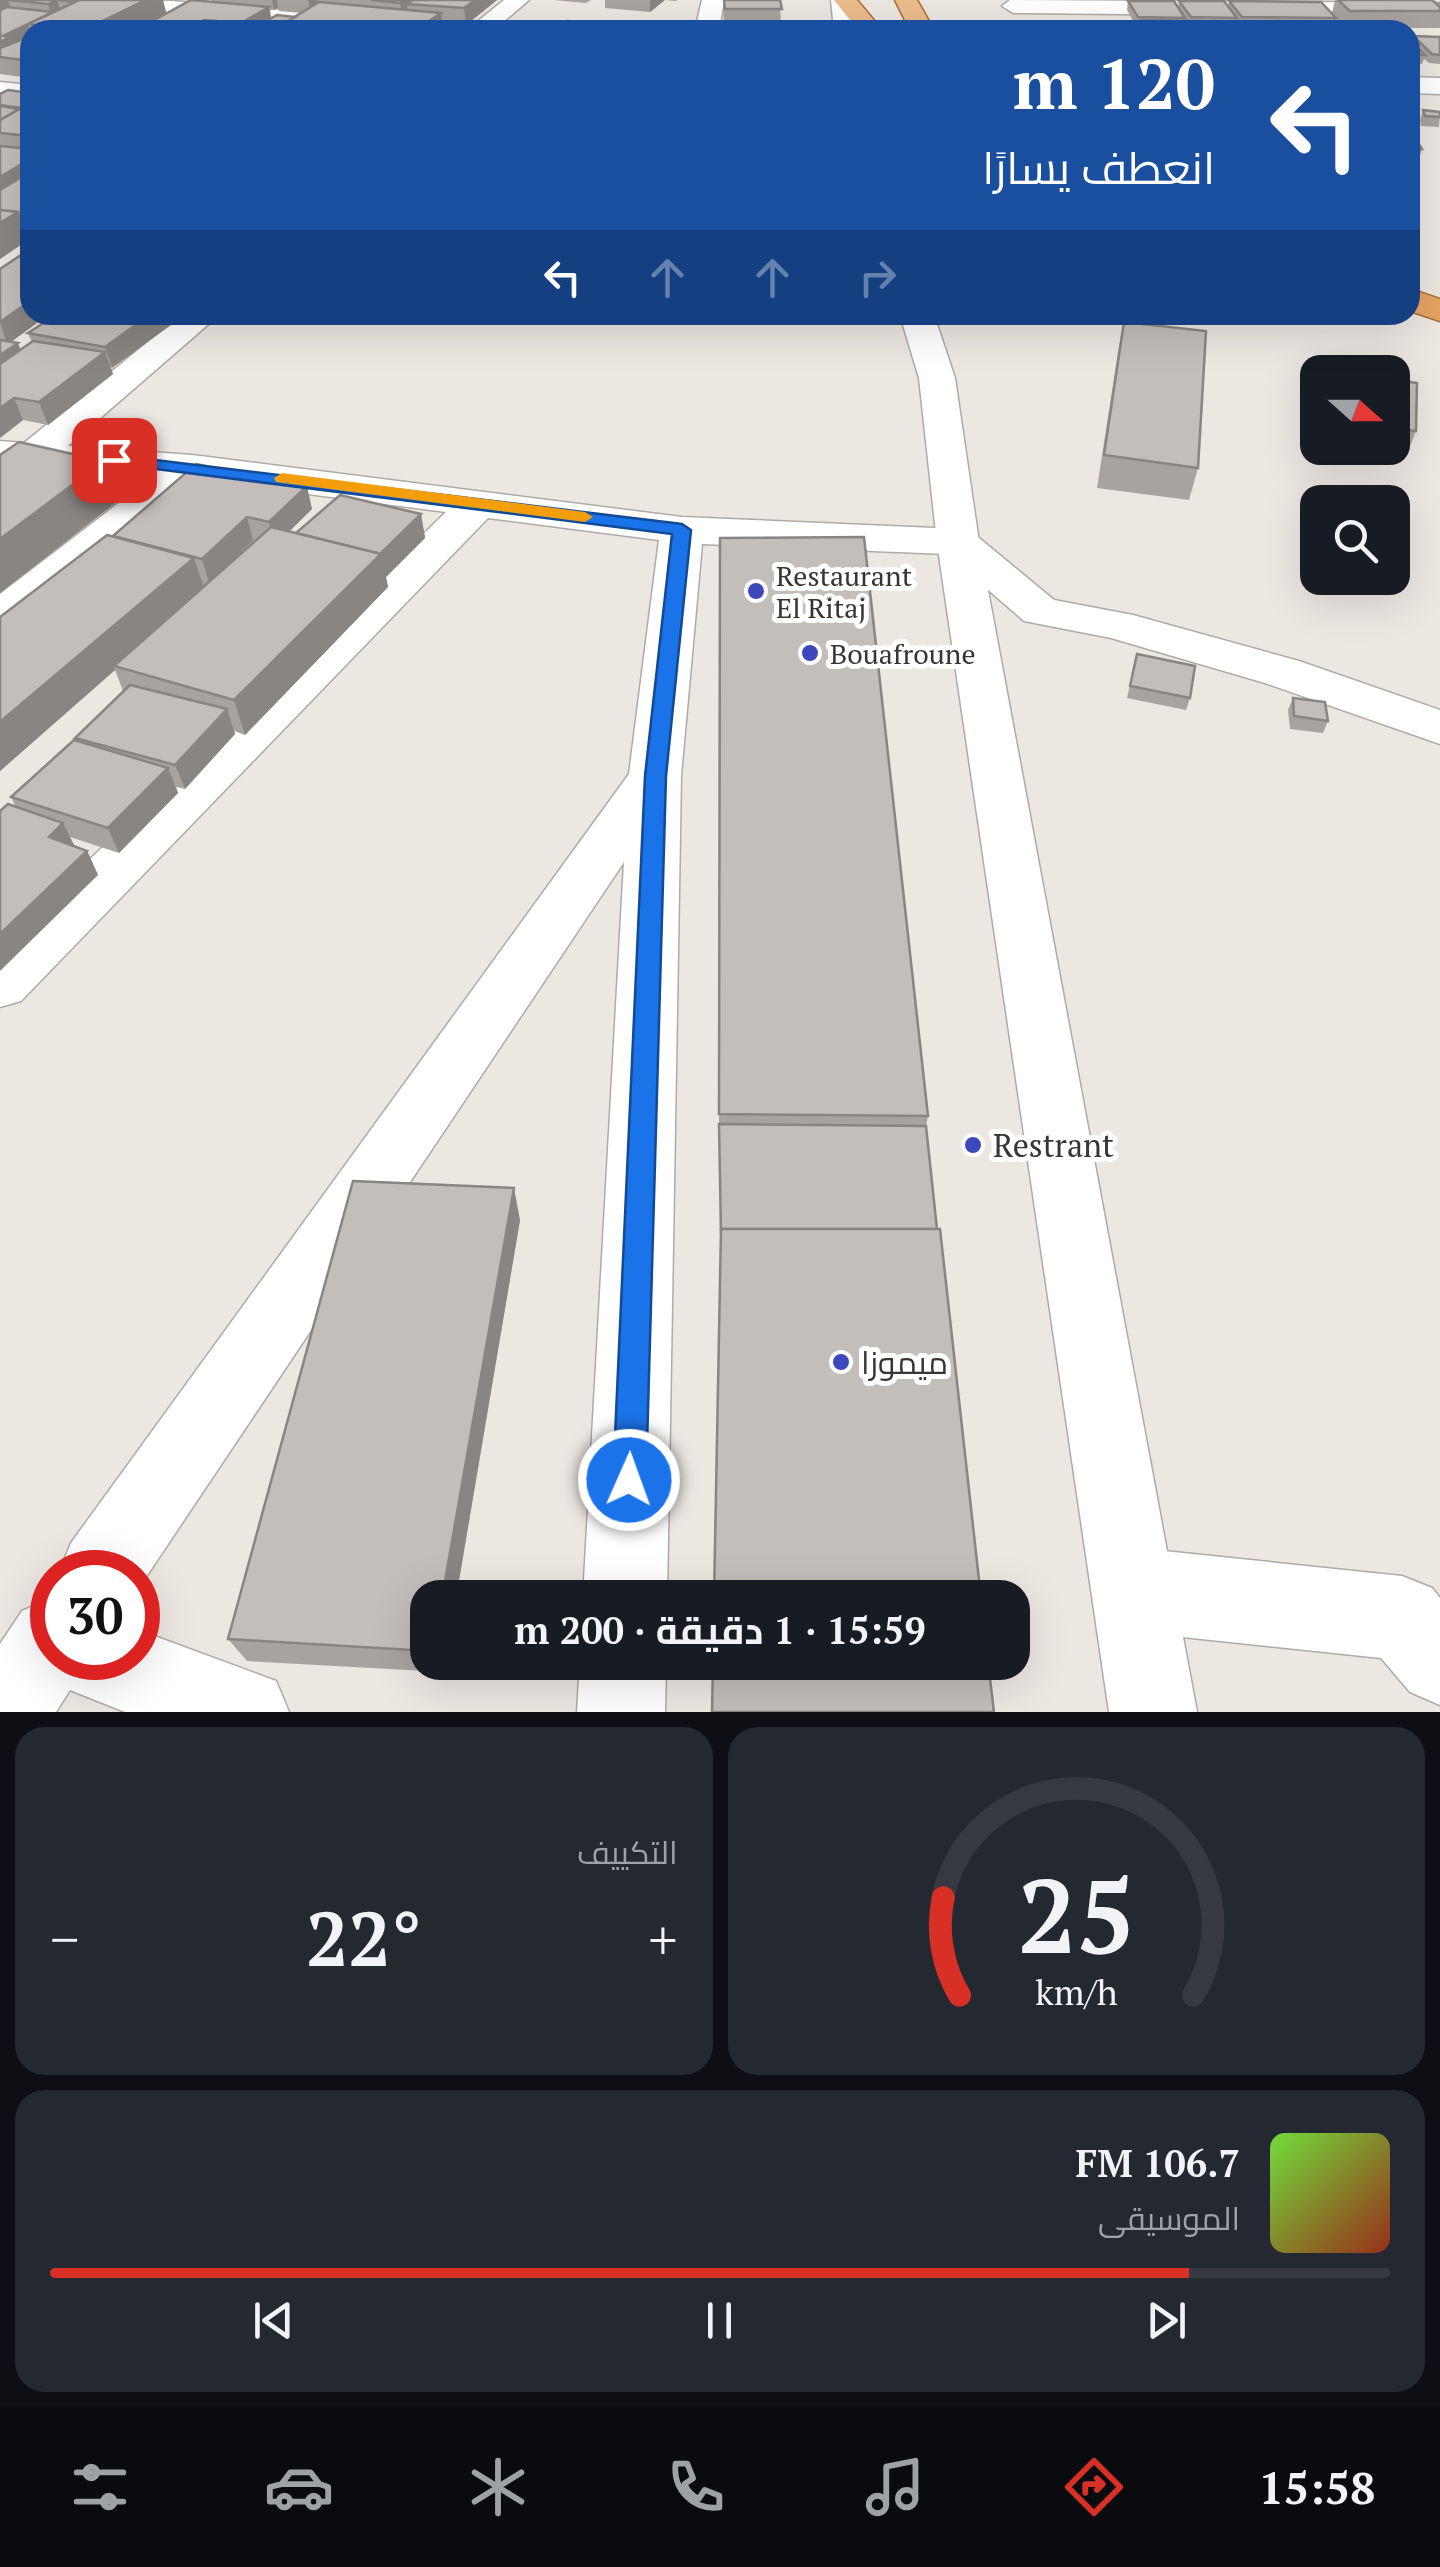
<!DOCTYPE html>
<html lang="ar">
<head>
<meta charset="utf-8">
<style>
	body { margin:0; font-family:"PT Serif",Cairo,serif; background:#242831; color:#f1f3f6; direction:rtl; height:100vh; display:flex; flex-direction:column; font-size:38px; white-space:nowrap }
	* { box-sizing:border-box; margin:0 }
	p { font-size:32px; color:#9ea1a6 }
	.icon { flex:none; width:55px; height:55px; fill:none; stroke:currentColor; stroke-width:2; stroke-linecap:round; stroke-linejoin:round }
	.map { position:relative; height:1712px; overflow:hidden; direction:ltr }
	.sheet { display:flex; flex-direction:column; gap:15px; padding:15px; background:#0d0f14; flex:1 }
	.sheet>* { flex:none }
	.top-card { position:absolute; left:20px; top:20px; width:1400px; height:305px; border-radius:30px; box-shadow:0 10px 40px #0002; direction:rtl; background:#1a4fa0; color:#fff; overflow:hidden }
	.needle { width:65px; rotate:111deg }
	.fabs { position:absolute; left:1300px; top:355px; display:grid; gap:20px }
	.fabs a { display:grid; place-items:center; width:110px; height:110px; border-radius:20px; background:#171b24; box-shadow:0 10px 40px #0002; font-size:50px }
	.speed { position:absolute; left:30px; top:1550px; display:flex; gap:20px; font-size:50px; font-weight:700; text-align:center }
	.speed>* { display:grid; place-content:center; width:130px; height:130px; border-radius:50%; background:#171b24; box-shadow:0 10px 40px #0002; line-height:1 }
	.speed .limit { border:15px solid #d22; background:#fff; color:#111 }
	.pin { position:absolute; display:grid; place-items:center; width:85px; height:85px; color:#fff; margin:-42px; border-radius:20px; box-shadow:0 5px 15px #0006 }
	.me { position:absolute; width:110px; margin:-55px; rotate:2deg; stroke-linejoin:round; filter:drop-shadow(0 0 8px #0008) }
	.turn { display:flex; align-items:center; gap:35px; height:210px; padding:0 40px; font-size:45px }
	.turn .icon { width:130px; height:130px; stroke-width:2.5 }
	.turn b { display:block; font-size:70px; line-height:85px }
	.lanes { display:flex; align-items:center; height:95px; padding:0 40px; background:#0003; justify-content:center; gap:50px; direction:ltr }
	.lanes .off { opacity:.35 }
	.big { font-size:75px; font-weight:700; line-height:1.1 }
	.sheet .tile { flex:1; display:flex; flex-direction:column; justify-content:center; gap:15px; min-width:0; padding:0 35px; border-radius:30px; background:#242831 }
	.sheet .dial { align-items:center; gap:0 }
	.dial svg { height:260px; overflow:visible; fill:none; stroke:#363941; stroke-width:7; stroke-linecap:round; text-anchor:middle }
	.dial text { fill:#f1f3f6; stroke:none }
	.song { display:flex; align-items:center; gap:30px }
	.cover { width:120px; height:120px; border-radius:15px; background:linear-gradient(135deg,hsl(100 70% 55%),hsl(10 70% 35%)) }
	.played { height:10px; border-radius:5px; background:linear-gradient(90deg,#d93025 85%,#363941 85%) }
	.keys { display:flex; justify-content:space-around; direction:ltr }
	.heat { display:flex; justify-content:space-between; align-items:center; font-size:55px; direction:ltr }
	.sheet .tiles { flex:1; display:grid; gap:15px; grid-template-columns:1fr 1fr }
	.tile:last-child { grid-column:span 2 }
	.trip { position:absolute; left:410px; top:1580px; width:620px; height:100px; border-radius:30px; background:#171b24; box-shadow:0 10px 40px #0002; font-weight:700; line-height:100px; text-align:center; direction:rtl }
	.dock { display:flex; height:160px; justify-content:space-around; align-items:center; background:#090b0e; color:#9ea1a6 }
	.dock .icon { width:70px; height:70px }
	.dock .active { color:#d93025 }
	.dock b { font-size:45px; color:#f1f3f6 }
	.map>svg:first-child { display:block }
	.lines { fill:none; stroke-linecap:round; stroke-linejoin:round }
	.minor-casing { stroke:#b0aaa6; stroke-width:3 }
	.secondary-casing { stroke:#b0aaa6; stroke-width:3 }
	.primary-casing { stroke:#a56f39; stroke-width:3 }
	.trunk-casing { stroke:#a56f39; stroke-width:3 }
	.minor { fill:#fff; fill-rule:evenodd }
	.secondary { fill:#fff; fill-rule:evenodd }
	.primary { fill:#ecbb8a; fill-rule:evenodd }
	.trunk { fill:#e6a463; fill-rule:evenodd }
	.wall { fill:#a9a3a0; fill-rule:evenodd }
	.shaded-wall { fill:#898582 }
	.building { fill:#c4beba; stroke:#898582; stroke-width:2.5 }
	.route { fill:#1a73e8; stroke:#114b97; stroke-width:2.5 }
	.slow { fill:#f59e0b }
	.poi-dot { fill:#3c49bc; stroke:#fff; stroke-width:4 }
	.labels { text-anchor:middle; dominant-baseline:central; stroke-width:10; stroke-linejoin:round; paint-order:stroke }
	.poi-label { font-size:28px; fill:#383634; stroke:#fff; text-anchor:start }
	.near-poi-label { font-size:32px; fill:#383634; stroke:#fff; text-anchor:start }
</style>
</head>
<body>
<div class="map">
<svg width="1440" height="1712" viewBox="0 0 1440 1712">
	<rect width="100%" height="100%" fill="#ede7e2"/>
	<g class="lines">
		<!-- minor casing -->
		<g class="minor-casing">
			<g id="minor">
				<path d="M67,0h92l278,23 12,7h-95l-276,-23z"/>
				<path d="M504,0h25l-35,30h-27z"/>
				<path d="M702,0h22l-5,30h-24z"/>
				<path d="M1010,0l430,3v14l-427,-4 -11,-7z"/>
				<path d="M0,82l30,3v16l-30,-3z"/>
				<path d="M181,315h38l-151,131 124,9 490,62 276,12 15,4 81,67 79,15 166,46 141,49v34l-175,-61 -154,-45 -87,-17 -77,-67 -245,-10 -21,232 -14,822h-84l41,-736 -486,727v-17h-79l12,-29 558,-769 30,-234 -171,-22 -467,483 -21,6v-60l446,-435 -246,-32 -184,146 -16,4v-36l154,-118 -154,-11v-24l24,2z"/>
				<path d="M1135,1548l267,28 30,12 8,10v107l-30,-13 -29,-34 -246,-26 -29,-13 -13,-29 13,-29z"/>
				<path d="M52,1598v60h86v-28l138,51 13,31h-164l-55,-22 -14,22h-56v-68l22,-33z"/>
				<path d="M580,1662h86l-1,50h-88z"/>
			</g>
		</g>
		<!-- secondary casing -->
		<g class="secondary-casing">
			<g id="secondary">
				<path d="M831,0h22l5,30h-24z"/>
				<path d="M1410,77l30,1v16l-30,-1z"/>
				<path d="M900,315h34l21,63 24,164 218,1170h-88l-172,-1170 -18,-164z"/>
			</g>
		</g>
		<!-- primary casing -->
		<g class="primary-casing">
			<g id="primary">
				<path d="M834,0h23l25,30h-24z"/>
				<path d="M895,0h22l17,30h-24z"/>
			</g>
		</g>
		<!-- trunk casing -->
		<g class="trunk-casing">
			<path id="trunk" d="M1410,289l30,10v22l-30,-10z"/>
		</g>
		<!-- minor -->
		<use href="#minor" class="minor"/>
		<!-- secondary -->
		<use href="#secondary" class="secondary"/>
		<!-- primary -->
		<use href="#primary" class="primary"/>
		<!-- trunk -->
		<use href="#trunk" class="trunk"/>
	</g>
	<!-- wall -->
	<g class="wall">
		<path d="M0,0h171l-8,1 3,13 45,-12v-2h286l-31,25 -23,-2v7h-413v48l-30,-4zM278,8l1,3 22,2 -6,4 -24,1 -1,-8h4z"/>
		<path d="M553,0h38l-5,3z"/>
		<path d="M605,0h72l-1,1 -11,-1 -15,12 -45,-4z"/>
		<path d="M723,0h57l1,30h-57z"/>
		<path d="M1335,0h97l3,3h5v25h-95l-9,-9 -2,7h-94l-4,-4 -1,4h-29l2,3 91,1h-159l1,-4h-5l-9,-16 1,-9 50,6 1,-6 49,5 1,-5 103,12z"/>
		<path d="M1413,36l27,1v27l-11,-1 -5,-4 -2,5h-12v-24l1,1z"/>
		<path d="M30,93v144h-4l2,3 -28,19v-165z"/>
		<path d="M1423,110l17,2 -1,15 -18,-1 -1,-6z"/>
		<path d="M1410,130l12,19 -3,10h-9z"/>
		<path d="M0,269l11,73 7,1 2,7 12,-8 -4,-9 28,-18h117l2,7 -64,46 2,6 -65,51 -25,-5 -23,18z"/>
		<path d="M1124,322l74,146 -9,32 -92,-12 21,-136z"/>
		<path d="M1392,379l24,52 -9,23 -40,-6h25z"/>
		<path d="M196,464l116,45 -22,22 6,2 125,-19 4,24 -39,39 2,10 -143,148 -11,-4 1,3 -50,55 -9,-2 2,6 -59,60 -49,-16 4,9 13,5 11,24 -82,-68 -5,-10 65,-57 -1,-2 48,-47 -8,-21 -115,101v-154l113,-81z"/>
		<path d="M720,538l208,578 -2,10 -205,120 -2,-99z"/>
		<path d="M1137,654l53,44 -4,12 -59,-12z"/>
		<path d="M1293,698l35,23 -5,12 -33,-4 -2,-19z"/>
		<path d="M520,1220l-64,378h-28v64h17l-1,10 -197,-11 -19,-22z"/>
	</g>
	<!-- shaded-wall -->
	<g class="shaded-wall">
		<path d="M0,0h17h-9l3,10 -11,5z"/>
		<path d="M57,0l7,23 -9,5 -7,-24z"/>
		<path d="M146,0h17l4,16 -28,14h-55z"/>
		<path d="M272,0h5l1,8 -4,2z"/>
		<path d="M308,0h9l1,9 -7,5z"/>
		<path d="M397,0h18l-8,5 2,10 -6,4 -3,-16z"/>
		<path d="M475,0h22l-31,25 -2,-17z"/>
		<path d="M650,0h15l-15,12z"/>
		<path d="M269,7l3,16 -10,7h-20l-1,-7z"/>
		<path d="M441,13l2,17h-27z"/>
		<path d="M28,25l2,7v11l-30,14v-15l3,-6z"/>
		<path d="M30,159v23l-30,20v-25z"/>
		<path d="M18,212l10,28 -28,19v-36z"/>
		<path d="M30,301v14h18l-41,30 -7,-23z"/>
		<path d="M149,315h24l2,7 -63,46 -7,-21z"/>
		<path d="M18,343l8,22 -26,18v-28z"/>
		<path d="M105,352l8,22 -65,51 -9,-23z"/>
		<path d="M14,398l9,22 -23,18v-30z"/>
		<path d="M104,461l14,40 -118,92v-54z"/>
		<path d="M307,486l5,23 -37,36 -6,-23z"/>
		<path d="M421,514l4,24 -39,39 2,10 -143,148 -11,-35z"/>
		<path d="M247,517l6,23 -44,43 -7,-24z"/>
		<path d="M194,558l11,33 -91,75 1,4 -115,101v-49z"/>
		<path d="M227,709l8,25 -50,55 -10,-24z"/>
		<path d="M168,768l10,25 -59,60 -11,-25z"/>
		<path d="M63,823l12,24 -26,-10z"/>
		<path d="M87,851l11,24 -98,96v-37z"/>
		<path d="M514,1188l6,32 -64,378h-14z"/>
		<path d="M438,1662h7l-1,10z"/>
	</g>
	<!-- building -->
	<g class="building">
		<path d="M8,0h138l-62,30 -56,-6 47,-22 -18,-2 -9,4z"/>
		<path d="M191,0l78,7 -28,16 -37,-3 -6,3 8,1 -11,6h-59z"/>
		<path d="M371,0h33l-4,3z"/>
		<path d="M413,0h62l-11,8 -57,-4z"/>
		<path d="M724,0h56l2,9h-57z"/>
		<path d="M1338,0h94l8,7v4h-90z"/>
		<path d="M1128,1h46l11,17 -47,-1z"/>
		<path d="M1179,1h45l13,17 -46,-1z"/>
		<path d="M1229,1l92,1 15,16 -94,-1z"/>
		<path d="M319,2l122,11 -25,17h-62l6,-4 -44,-4 -5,3 24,2 -4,3h-58z"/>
		<path d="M7,7l46,5 -50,24 7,1 -10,5v-32z"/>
		<path d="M277,15l18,2 -22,13h-24z"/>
		<path d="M1142,20l60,1 7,9h-60z"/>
		<path d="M567,21l97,8 3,1h-109z"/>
		<path d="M478,23l67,7h-76z"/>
		<path d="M1208,29h90l1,1h-90z"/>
		<path d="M1413,36l27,1v18l-8,-1z"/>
		<path d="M23,39l7,1v21l-30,-4v-9z"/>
		<path d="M1410,40l15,15 -15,-1z"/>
		<path d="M8,90l22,3v10l-9,5 -21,-3v-11z"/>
		<path d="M30,103v33l-30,-3v-13z"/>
		<path d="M0,106l19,3 -19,11z"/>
		<path d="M1423,110l17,2v5l-15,-1z"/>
		<path d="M1410,130l12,19h-12z"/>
		<path d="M0,146l30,3v10l-30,18z"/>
		<path d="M30,172v46l-11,-1 -1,-5 -18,-2v-20z"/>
		<path d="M0,210l18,2 -18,11z"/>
		<path d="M30,249v52l-30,21v-53z"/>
		<path d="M56,315h93l-44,32 -77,-14z"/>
		<path d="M1124,322l82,9 -8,137 -94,-13z"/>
		<path d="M0,340l18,3 -18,12z"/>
		<path d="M33,341l72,11 -66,50 -25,-4 -14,10v-44z"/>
		<path d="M1392,379l25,4 -1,48 -24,-3z"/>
		<path d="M19,442l85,19 -104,78v-84z"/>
		<path d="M196,464l111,22 -38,36 -22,-5 -45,42 -89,-23z"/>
		<path d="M340,495l81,19 -44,43 4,-3 -85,-21z"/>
		<path d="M271,527l110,27 -147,146 -120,-34z"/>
		<path d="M107,535l87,23 -194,164v-105z"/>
		<path d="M864,537l64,579 -209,-2 1,-576z"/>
		<path d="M1137,654l58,12 -5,32 -60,-12z"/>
		<path d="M130,685l97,24 -52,56 -100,-27z"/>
		<path d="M1293,698l32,4 3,19 -34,-5z"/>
		<path d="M74,740l94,28 -60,60 -97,-31z"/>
		<path d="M8,804l55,19 -14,14 38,14 -87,83v-123z"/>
		<path d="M719,1124l207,2 11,103h-216v5z"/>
		<path d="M353,1181l161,7 -72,410h-14v53l-200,-12z"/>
		<path d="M721,1229h219l41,369h-267z"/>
		<path d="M713,1662h275l6,50h-282z"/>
	</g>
	<!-- route -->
	<path class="route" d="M114,455l568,69 9,6 -25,246 -20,704 -5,12 -12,4 -11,-4 -5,-12 32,-704 27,-242 -564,-71v-6z"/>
	<!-- slow -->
	<path class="slow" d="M282,473l303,39 8,5 -8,5 -309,-40 -2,-4z"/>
	<!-- markers -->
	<g class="poi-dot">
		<circle cx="756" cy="591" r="10"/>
		<circle cx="810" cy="653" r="10"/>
		<circle cx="973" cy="1145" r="10"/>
		<circle cx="841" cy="1362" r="10"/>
	</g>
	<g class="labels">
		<!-- poi labels -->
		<g class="poi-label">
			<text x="776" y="575">Restaurant<tspan x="776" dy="32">El Ritaj</tspan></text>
			<text x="830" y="653">Bouafroune</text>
		</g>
		<!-- near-poi labels -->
		<g class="near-poi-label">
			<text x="993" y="1145">Restrant</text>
			<text x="861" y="1362">ميموزا</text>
		</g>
	</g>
</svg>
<div class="fabs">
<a><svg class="needle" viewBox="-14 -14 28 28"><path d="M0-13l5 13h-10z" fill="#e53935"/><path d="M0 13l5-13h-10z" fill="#9ea1a6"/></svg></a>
<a><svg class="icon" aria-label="search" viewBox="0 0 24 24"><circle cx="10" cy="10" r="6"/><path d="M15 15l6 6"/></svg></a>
</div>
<div class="speed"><div class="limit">30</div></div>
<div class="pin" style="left:114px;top:460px;background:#d93025"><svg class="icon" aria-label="arrive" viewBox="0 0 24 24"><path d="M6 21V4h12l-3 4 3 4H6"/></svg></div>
<svg class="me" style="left:629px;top:1480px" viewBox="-20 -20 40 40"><circle r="17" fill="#1a73e8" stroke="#fff" stroke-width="3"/><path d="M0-11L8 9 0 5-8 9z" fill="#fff"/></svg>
<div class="trip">15:59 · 1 دقيقة · 200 m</div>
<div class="top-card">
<div class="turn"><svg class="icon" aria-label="left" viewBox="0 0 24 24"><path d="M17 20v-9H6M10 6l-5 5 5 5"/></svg><div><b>120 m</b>انعطف يسارًا</div></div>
<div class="lanes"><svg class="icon" aria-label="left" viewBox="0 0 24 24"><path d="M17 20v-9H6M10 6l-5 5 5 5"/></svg><svg class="icon off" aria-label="ahead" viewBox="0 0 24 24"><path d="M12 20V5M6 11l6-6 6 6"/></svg><svg class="icon off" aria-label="ahead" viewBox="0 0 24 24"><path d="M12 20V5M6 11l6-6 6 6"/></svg><svg class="icon off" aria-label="right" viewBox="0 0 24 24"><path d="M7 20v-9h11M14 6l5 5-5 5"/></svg></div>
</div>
</div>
<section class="sheet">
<div class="tiles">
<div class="tile dial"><svg viewBox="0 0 100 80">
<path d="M14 69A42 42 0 1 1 86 69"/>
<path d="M14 69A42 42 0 0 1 9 39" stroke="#d93025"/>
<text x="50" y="56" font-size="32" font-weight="700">25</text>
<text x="50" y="72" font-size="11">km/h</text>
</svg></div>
<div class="tile"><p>التكييف</p>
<div class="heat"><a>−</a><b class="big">22°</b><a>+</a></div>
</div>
<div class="tile">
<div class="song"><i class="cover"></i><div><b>106.7 FM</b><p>الموسيقى</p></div></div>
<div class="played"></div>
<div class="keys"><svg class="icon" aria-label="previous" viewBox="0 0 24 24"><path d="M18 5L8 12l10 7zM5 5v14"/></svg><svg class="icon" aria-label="pause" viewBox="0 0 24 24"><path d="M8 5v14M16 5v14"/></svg><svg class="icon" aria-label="next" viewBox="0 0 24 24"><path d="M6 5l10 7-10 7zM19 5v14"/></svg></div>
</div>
</div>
</section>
<nav class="dock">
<b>15:58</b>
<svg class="icon active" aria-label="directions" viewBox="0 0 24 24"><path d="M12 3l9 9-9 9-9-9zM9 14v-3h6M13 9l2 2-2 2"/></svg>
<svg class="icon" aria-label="music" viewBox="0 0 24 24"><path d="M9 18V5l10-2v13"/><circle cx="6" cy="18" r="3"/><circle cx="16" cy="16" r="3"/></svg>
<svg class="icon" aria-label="phone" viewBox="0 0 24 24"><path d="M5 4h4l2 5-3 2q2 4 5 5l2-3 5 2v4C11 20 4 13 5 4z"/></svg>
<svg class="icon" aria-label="climate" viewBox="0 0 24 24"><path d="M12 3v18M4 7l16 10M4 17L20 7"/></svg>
<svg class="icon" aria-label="car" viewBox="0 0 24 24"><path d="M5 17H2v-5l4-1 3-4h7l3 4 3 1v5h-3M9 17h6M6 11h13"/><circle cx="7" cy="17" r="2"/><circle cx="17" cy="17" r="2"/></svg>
<svg class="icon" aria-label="filters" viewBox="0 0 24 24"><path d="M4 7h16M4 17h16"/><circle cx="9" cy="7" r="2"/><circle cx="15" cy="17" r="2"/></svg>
</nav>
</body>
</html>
